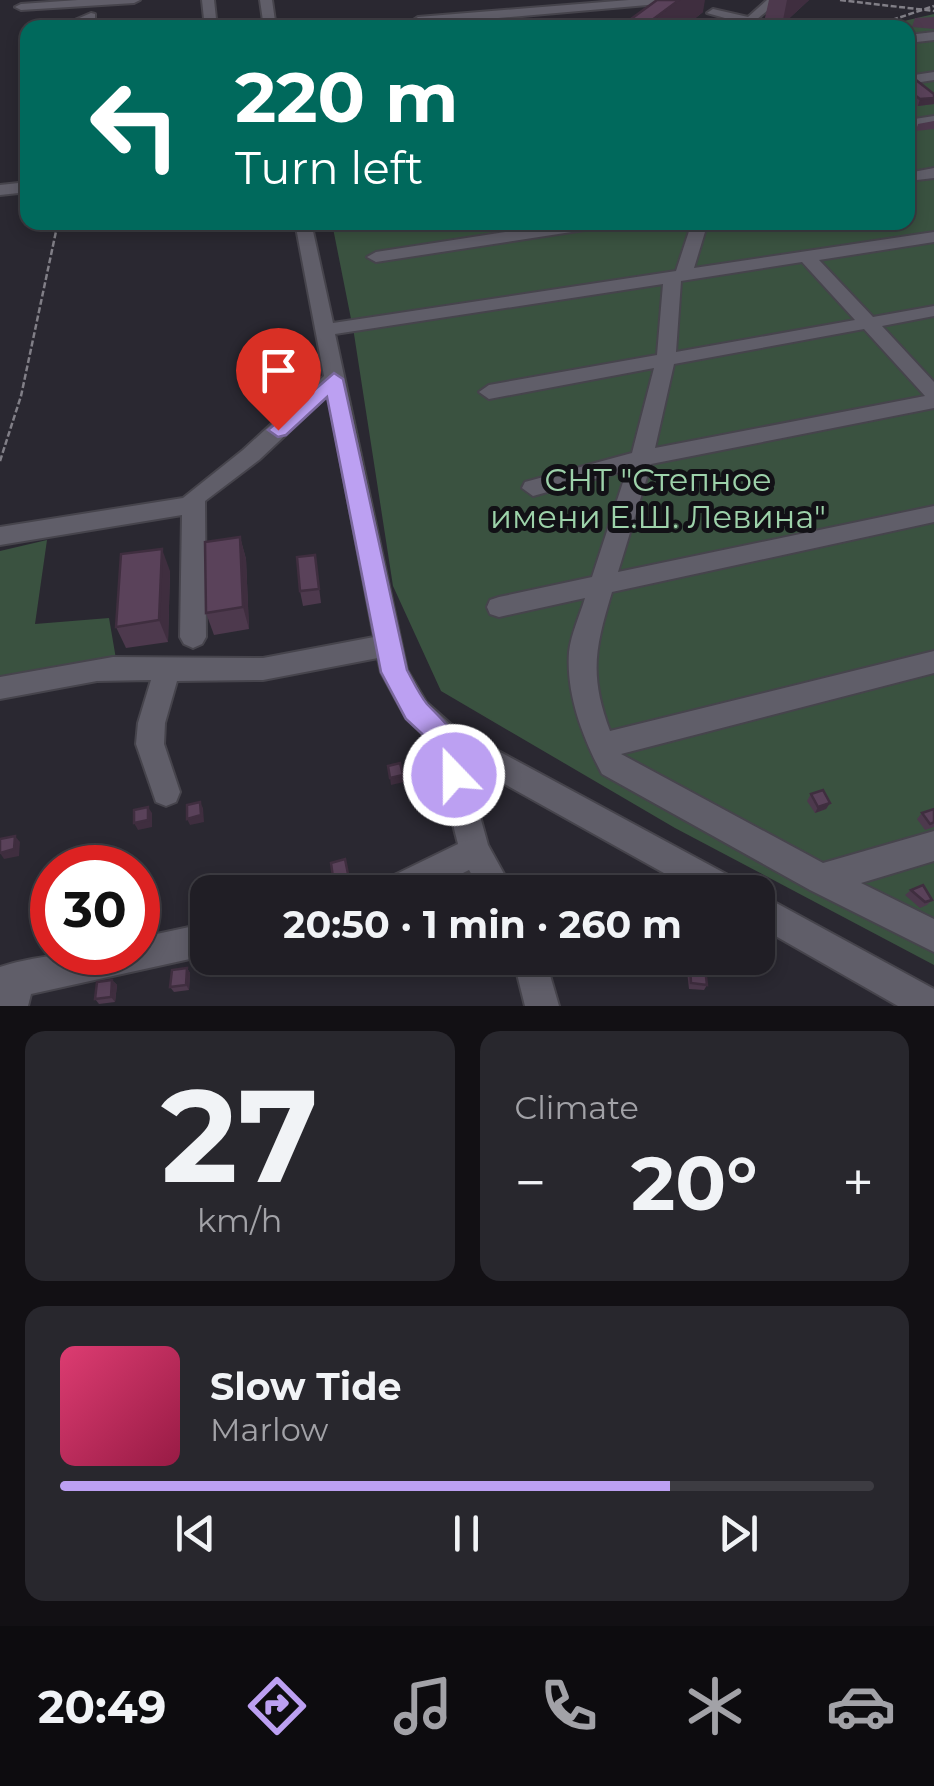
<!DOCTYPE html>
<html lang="en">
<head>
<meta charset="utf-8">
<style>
	body { margin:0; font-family:Montserrat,sans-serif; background:#28272d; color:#f1f3f6; height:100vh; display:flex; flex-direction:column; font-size:38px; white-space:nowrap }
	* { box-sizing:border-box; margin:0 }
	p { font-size:32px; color:#a2a2a7 }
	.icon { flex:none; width:55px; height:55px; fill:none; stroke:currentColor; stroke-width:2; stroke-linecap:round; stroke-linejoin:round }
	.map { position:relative; height:1006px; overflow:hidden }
	.panel { display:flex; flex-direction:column; gap:25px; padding:25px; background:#121014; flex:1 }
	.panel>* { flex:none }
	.banner { position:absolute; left:20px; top:20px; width:895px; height:210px; border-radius:20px; box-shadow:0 5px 15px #0003,0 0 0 2px #3d3c42; background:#00695c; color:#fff; overflow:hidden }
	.speed { position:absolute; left:30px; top:845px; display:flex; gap:20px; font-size:50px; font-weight:700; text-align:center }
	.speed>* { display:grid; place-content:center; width:130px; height:130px; border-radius:50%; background:#201e25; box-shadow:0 5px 15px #0003,0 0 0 2px #3d3c42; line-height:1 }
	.speed .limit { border:15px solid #d22; background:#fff; color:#111 }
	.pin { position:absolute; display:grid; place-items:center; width:85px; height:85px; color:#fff; margin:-102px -42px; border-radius:50% 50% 50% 0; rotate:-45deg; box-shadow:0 0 10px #0007 }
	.pin .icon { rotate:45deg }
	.me { position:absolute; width:110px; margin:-55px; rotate:338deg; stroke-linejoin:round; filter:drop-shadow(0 0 8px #0008) }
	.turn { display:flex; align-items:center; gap:35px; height:210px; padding:0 50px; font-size:45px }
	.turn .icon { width:130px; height:130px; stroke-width:2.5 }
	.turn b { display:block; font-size:70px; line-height:85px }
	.big { font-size:75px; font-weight:700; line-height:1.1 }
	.panel .widget { flex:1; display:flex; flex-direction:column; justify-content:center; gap:15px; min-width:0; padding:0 35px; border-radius:20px; background:#28272d }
	.panel .dial { align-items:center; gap:0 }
	.dial b { font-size:130px; line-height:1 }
	.song { display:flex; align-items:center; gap:30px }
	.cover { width:120px; height:120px; border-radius:15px; background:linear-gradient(135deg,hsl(340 70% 55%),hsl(340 70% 35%)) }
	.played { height:10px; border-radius:5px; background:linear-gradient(90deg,#bca0f2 75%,#3d3c42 75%) }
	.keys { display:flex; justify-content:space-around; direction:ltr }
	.heat { display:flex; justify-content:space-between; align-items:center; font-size:55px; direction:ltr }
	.panel .tiles { flex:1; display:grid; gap:25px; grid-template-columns:1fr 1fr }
	.widget:last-child { grid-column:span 2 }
	.trip { position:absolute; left:190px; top:875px; width:585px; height:100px; border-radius:20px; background:#201e25; box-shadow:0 5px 15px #0003,0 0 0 2px #3d3c42; font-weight:700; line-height:100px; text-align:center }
	.tab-bar { display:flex; height:160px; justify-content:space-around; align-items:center; background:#0d0c0f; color:#a2a2a7 }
	.tab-bar .icon { width:70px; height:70px }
	.tab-bar .active { color:#bca0f2 }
	.tab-bar b { font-size:45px; color:#f1f3f6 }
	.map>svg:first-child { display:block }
	.green { fill:#3a5240 }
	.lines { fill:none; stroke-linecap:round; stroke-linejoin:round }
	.minor-casing { stroke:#46444c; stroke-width:4 }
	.path { stroke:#817f87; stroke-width:2.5; stroke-dasharray:6 2.5; stroke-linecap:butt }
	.minor { fill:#605e69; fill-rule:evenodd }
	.wall { fill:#4d394d }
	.shaded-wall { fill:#3f2e3f }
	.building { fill:#5a425a; stroke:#3f2e3f; stroke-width:2.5 }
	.route { fill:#bca0f2; stroke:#7a689d; stroke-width:2.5 }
	.labels { text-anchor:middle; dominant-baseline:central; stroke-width:10; stroke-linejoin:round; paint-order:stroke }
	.park-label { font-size:32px; fill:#9dd2aa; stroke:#121116 }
</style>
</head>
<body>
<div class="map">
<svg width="934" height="1006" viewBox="0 0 934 1006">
	<rect width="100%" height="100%" fill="#2a2831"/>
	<!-- green -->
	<g class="green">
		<path d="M934,14v951l-259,-137 -234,-137 -48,-105 -39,-252 -22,-111 576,-1v-194l-30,-1z"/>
		<path d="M47,540l-12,84 74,-6 7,41 -116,23v-131z"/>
	</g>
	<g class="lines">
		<!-- minor casing -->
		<g class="minor-casing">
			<g id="minor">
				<path d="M78,0h62l-6,3 -113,7 -6,-3 6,-3z"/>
				<path d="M202,0h12l3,28h-12z"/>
				<path d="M260,0h12l4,28h-12z"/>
				<path d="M629,0h47l-6,3 -252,22 -6,-4 6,-4z"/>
				<path d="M767,0h13l-30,25 -43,-12 6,-4 35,8z"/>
				<path d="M91,13l4,1v6l-21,8h-18z"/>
				<path d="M934,32v8l-26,3v-8z"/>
				<path d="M934,72v8l-26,4v-8z"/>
				<path d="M934,116v8l-26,4v-8z"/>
				<path d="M934,168v10l-26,3v-8z"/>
				<path d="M28,182v10l-28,3v-10z"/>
				<path d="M295,222h16l22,101 343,-52 16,-49h16l-14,46 240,-36v10l-115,18 54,57 61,-11v10l-52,10 52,56v26l-283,56 -33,108 316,-66v16l-322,70c-17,56 -23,83 -2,139l324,-80v22l-313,81 202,109 111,-32v30l-73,22 73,36v33l-124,-62 -208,-116c-19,-36 -36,-79 -33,-122 2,-18 11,-37 16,-54l-86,19 -9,-3 -3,-7 3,-7 9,-3 93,-20 35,-107 -94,26 -11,-8 3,-6 107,-29 22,-85 -165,31 -10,-7 10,-7 168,-30 6,-71 -328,50 72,336 19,32 28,25 285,154 4,11h-45l-233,-130 23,83 26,47h-32l-13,-22 -44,22h-47l4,-11 76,-37 -26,-101 -26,-25 -25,-46 -3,-14 -115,22 -86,1 -12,42 -1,21 16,48 -4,10 -10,4 -10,-4 -20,-58 2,-21 13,-43 -54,1 -97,18v-22l113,-20 150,1 111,-21 -46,-242 -69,65 -54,41 1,136 -4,7 -9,4 -9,-4 -4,-7 2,-122 -182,30v-18l183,-29 60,-48 81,-74zM802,262l53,58 -179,32 5,-71zM864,329l61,67 -270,52 19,-84z"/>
				<path d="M569,222h43l-8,5 -228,35 -9,-5 9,-5z"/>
				<path d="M758,893l176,96v17h-36l-140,-80z"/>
				<path d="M208,923v32l-177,39 -3,12h-28v-39c43,-14 91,-15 138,-15v-14z"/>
				<path d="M513,958h32l14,48h-34z"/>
			</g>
		</g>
		<!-- path -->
		<g class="path">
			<path d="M840,0l94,11"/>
			<path d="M868,28l66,-22"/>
			<path d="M0,461l21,-65 37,-174"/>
		</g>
		<!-- minor -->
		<use href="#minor" class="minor"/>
	</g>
	<!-- wall -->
	<g class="wall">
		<path d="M769,0h40l-27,25 -18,-3z"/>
		<path d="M703,12l-20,16h-57l1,-6z"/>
		<path d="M934,17v12l-22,-2 3,-9z"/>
		<path d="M908,79l26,15v10l-16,2 -10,-8z"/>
		<path d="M934,121v8l-18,2 2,-7z"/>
		<path d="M240,537l6,22 3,70 -35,6 -8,-22z"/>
		<path d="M315,555l6,48 -18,3 -3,-15z"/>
		<path d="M170,571l-2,71 -42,6 -10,-21z"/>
		<path d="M811,794l19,9 -4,6 -11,4 -8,-12z"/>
		<path d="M934,809v18l-9,3 -8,-11 5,-6z"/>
		<path d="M911,890l21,10 -5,5 -7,3 -15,-13z"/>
		<path d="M317,958h17v8l-15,3z"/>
		<path d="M368,958h15l1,8 -15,2z"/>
		<path d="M690,966l17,19 -3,5 -15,-1 -2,-18z"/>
		<path d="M187,968l3,5 -1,17 -15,2 -4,-5z"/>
		<path d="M112,980l5,5 -2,17 -16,2 -4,-5z"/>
	</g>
	<!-- shaded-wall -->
	<g class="shaded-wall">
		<path d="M679,0h26l-2,12 -20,16h-39z"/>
		<path d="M787,0h22l-27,25z"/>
		<path d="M934,98v6l-16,2 2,-7z"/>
		<path d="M240,537l6,22 3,70 -6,-22z"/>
		<path d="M162,549l8,22 -2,71 -9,-22z"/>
		<path d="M403,775l1,7 -13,3 -1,-7z"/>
		<path d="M200,802l3,6 1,14 -14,3 -3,-6z"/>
		<path d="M830,803l-4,6 -11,4 3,-6z"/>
		<path d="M148,807l4,6v14l-14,3 -4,-7z"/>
		<path d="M15,836l5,6 -1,14 -15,3 -4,-6z"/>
		<path d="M348,874l1,6 -14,3 -2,-6z"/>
		<path d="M187,968l3,5 -1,17 -3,-5z"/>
		<path d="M112,980l5,5 -2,17 -4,-5z"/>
	</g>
	<!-- building -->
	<g class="building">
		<path d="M657,0h22l-35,26 -17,-4z"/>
		<path d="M908,79l8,1 18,14v4l-14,1 -12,-9z"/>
		<path d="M240,537l3,70 -37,6 -1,-71z"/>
		<path d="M162,549l-3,71 -43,7 5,-73z"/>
		<path d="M315,555l4,34 -19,2 -3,-34z"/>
		<path d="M400,763l3,12 -13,3 -2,-12z"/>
		<path d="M823,790l7,13 -12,4 -7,-13z"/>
		<path d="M200,802l1,13 -14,4v-14z"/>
		<path d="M148,807v13l-14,3v-13z"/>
		<path d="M934,809v13l-4,2 -8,-11z"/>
		<path d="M15,836l-1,13 -14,4v-14z"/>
		<path d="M345,859l3,15 -15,3 -2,-14z"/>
		<path d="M262,876l1,15 -14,1 -2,-12z"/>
		<path d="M923,885l9,15 -7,2 -14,-12z"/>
		<path d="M52,933v13l-5,1 1,-13z"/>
		<path d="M317,958h15v3l-15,2z"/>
		<path d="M368,958h15v3l-15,2z"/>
		<path d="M690,966l15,2 2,17 -16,-2z"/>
		<path d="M187,968l-1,17 -16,2 2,-17z"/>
		<path d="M112,980l-1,17 -16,2 2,-17z"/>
	</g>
	<!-- route -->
	<path class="route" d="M334,373l9,6 64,291c6,11 12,24 20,34 19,20 52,48 38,80l-11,4 -10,-4 -12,-41 -26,-24 -25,-47 -54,-275 -41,38 -8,2 -10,-7z"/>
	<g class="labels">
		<!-- park labels -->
		<g class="park-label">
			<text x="658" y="479">СНТ "Степное<tspan x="658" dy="37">имени Е.Ш. Левина"</tspan></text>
		</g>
	</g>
</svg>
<div class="speed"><div class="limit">30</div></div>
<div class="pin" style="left:278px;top:430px;background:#d93025"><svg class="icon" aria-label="arrive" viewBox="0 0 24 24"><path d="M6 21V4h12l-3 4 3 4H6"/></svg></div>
<svg class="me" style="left:454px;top:775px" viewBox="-20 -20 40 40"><circle r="17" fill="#bca0f2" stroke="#fff" stroke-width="3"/><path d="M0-11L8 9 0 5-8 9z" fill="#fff"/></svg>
<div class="trip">20:50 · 1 min · 260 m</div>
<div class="banner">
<div class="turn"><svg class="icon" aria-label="left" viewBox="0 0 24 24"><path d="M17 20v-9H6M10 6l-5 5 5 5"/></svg><div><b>220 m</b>Turn left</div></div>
</div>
</div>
<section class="panel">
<div class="tiles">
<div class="widget dial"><b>27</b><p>km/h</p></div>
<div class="widget"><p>Climate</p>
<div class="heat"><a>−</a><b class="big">20°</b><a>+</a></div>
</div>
<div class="widget">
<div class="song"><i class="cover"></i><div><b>Slow Tide</b><p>Marlow</p></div></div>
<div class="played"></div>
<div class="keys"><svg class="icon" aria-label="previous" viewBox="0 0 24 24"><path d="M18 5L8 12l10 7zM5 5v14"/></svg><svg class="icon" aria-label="pause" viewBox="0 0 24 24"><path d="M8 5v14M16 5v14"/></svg><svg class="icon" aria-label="next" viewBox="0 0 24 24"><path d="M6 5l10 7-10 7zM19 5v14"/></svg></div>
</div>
</div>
</section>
<nav class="tab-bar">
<b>20:49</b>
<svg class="icon active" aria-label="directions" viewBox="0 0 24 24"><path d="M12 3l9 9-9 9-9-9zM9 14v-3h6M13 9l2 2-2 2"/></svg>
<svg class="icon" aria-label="music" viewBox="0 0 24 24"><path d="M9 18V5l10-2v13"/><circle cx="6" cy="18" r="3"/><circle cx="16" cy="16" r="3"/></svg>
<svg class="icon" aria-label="phone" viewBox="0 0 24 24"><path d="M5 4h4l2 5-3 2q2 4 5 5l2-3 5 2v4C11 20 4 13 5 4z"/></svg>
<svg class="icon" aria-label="climate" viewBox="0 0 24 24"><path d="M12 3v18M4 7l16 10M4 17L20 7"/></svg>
<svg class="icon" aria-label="car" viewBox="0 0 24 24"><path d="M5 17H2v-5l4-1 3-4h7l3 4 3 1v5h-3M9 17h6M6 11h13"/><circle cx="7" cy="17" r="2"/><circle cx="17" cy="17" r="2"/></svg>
</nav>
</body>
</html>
